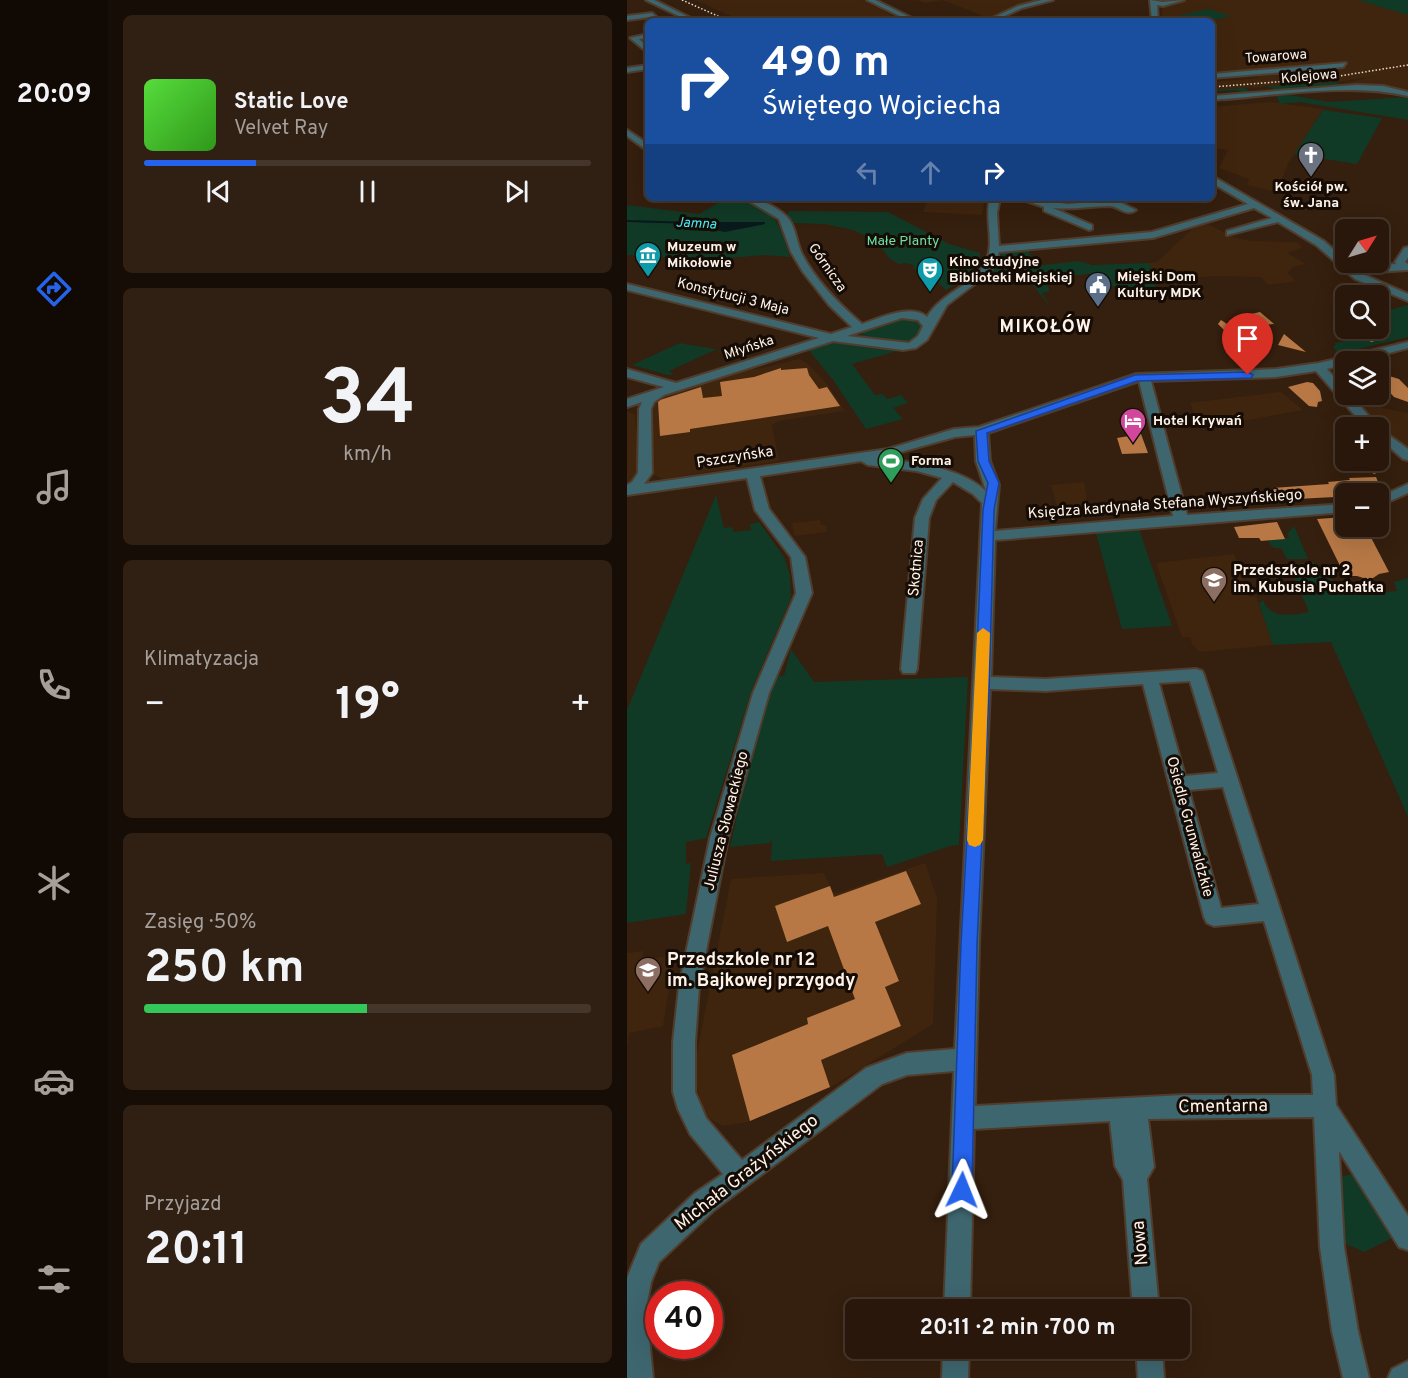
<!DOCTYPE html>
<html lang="pl">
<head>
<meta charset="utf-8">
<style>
	body { margin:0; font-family:Overpass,sans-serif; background:#302013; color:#f1f3f6; height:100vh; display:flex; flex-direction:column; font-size:22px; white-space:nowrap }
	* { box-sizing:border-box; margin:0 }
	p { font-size:20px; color:#a59f9c }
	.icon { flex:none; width:33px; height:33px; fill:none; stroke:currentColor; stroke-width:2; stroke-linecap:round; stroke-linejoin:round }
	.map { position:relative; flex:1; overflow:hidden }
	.panel { display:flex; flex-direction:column; gap:15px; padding:15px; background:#160d06; width:519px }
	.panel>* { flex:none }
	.hud { position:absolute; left:18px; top:18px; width:570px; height:183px; border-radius:9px; box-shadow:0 6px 24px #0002,0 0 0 2px #44362b; background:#1a4fa0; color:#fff; overflow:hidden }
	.needle { width:39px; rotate:53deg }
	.buttons { position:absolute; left:708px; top:219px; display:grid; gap:12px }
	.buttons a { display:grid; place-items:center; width:54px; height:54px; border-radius:9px; background:#28170a; box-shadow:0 6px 24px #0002,0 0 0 2px #44362b; font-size:30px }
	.speed { position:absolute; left:18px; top:1281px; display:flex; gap:12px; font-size:30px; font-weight:700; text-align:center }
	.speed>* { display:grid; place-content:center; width:78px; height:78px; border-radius:50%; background:#28170a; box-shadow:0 6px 24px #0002,0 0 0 2px #44362b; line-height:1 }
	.speed .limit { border:9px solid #d22; background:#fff; color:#111 }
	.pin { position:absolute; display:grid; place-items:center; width:51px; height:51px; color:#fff; margin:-62px -26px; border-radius:50% 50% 50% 0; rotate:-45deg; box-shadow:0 0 6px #0007 }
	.pin .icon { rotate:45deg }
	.me { position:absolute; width:66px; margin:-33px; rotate:2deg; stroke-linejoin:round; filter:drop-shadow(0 0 4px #0008) }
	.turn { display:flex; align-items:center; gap:21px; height:126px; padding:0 18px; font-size:27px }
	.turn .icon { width:78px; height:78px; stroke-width:2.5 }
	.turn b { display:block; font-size:42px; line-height:51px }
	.lanes { display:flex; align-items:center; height:57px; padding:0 18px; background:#0003; justify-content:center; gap:30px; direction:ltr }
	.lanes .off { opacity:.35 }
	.big { font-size:45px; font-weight:700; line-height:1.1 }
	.panel .widget { flex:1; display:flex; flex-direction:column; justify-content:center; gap:9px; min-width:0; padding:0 21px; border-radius:9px; background:#302013 }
	.panel .dial { align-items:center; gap:0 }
	.dial b { font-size:78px; line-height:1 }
	.song { display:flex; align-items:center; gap:18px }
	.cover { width:72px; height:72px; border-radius:9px; background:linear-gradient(135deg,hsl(110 70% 55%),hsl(110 70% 35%)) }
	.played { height:6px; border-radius:3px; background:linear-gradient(90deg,#2563eb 25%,#44362b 25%) }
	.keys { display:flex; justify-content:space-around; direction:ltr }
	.heat { display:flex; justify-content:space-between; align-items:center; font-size:33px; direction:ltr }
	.charge { height:9px; border-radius:4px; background:linear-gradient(90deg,#34c759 50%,#44362b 0) }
	.trip { position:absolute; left:218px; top:1299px; width:345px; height:60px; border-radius:9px; background:#28170a; box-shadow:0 6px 24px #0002,0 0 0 2px #44362b; font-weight:700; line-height:60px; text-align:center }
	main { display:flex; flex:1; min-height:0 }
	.dock { display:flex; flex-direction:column; width:108px; justify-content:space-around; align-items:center; background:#100904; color:#a59f9c }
	.dock .icon { width:42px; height:42px }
	.dock .on { color:#2563eb }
	.dock b { font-size:27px; color:#f1f3f6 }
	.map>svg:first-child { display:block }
	.built { fill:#40250e }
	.green { fill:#113a26 }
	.water { fill:#0a191b }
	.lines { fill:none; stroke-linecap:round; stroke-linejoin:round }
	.stream { stroke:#0a191b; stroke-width:2 }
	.building { fill:#b77845 }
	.minor-casing { stroke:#513d2d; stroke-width:4 }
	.minor { fill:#3e666f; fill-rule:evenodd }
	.rail { stroke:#e9dcd2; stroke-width:1.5; stroke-dasharray:1.5 2; stroke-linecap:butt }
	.route { fill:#2563eb; stroke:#184099; stroke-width:1.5 }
	.slow { fill:#f59e0b }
	.labels { text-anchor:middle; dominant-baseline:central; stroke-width:6; stroke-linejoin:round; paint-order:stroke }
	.far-street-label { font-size:14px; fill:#fef2e9; stroke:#150c05 }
	.far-poi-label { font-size:14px; font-weight:bold; fill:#fef2e9; stroke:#150c05; text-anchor:start }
	.far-water-label { font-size:14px; font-style:italic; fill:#47effd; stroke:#150c05 }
	.far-park-label { font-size:14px; fill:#6edea4; stroke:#150c05 }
	.street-label { font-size:15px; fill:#fef2e9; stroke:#150c05 }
	.poi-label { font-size:15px; font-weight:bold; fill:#fef2e9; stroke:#150c05; text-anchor:start }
	.far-district-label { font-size:18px; font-weight:bold; letter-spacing:1.5px; fill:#fef2e9; stroke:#150c05 }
	.near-poi-label { font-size:18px; font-weight:bold; fill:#fef2e9; stroke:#150c05; text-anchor:start }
	.near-street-label { font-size:18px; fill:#fef2e9; stroke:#150c05 }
</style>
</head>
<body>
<main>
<nav class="dock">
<b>20:09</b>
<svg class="icon on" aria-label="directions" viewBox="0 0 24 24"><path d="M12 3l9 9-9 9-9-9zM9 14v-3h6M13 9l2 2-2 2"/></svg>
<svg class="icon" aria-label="music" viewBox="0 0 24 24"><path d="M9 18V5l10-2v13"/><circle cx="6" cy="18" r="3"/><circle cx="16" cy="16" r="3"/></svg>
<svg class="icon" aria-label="phone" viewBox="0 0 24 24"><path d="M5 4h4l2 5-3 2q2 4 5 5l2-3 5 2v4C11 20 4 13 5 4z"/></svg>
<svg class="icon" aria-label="climate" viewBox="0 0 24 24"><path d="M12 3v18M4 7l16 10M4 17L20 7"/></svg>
<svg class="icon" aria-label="car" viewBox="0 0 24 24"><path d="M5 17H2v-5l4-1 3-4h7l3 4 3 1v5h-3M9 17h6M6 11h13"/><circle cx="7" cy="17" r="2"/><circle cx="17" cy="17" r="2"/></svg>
<svg class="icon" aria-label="filters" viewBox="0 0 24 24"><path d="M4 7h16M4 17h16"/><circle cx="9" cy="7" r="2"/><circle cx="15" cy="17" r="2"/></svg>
</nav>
<section class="panel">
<div class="widget">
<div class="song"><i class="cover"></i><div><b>Static Love</b><p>Velvet Ray</p></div></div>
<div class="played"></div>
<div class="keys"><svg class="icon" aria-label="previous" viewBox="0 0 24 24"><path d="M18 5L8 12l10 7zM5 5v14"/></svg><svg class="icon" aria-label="pause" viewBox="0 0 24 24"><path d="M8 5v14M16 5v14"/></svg><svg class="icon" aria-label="next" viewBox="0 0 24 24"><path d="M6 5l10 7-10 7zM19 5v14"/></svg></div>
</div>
<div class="widget dial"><b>34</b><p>km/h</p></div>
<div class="widget"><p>Klimatyzacja</p>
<div class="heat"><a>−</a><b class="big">19°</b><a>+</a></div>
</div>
<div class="widget"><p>Zasięg · 50%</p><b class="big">250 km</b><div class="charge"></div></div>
<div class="widget"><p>Przyjazd</p><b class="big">20:11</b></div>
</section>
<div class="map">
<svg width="781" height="1378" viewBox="0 0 781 1378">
	<rect width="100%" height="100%" fill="#351f0e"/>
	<!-- built -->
	<g class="built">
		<path d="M68,0h167l41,21h-161z"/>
		<path d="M290,0h127l-26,6 -27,13 -48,-19 -18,3z"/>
		<path d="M561,0h170l50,15v77l-31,-7 -38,-1 39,-8 -42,6 -124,8v-8l47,-4 -5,-5 -42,2v-54h-50v-15z"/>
		<path d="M644,102l52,7 -35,55 -11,28 -30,-7 2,-6 -30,-11 9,-18 -16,-2v-41z"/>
		<path d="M302,198h56l-3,17 -59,-3z"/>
		<path d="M577,222l29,15 17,4 46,1 7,5 -16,6 19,11 -13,3 -6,6 9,8 -28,4 -7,-8 -46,-1 -60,4 -6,-17 8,-1 34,-32 2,-2 -4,-2z"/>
		<path d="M172,359l8,4 20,21 18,27 -66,10 -7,4 7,36 -116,18 -9,-4 -3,-71 8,-6 91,-30 8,1z"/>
		<path d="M654,392l22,18 -66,12 -39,2 -8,-21z"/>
		<path d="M720,395h19l16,13 26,5v37l-27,-20z"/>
		<path d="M0,411l8,4 4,61 -12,11z"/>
		<path d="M457,482l5,29 -30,2 -8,-28z"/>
		<path d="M193,520l1,5h5l1,7 -33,4 -2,-13z"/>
		<path d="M607,554l15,43 7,-1 17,49 -73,7 -8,-8 -2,-7h-8l-26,-74z"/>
		<path d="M298,863l12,35 -4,126 -102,63 -83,35 -25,4 -18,-10 -12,-43 38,-194 93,-6 9,19 5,1z"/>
		<path d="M16,951l-1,9 32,-5 -11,71 -34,7 -2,14v-94z"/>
	</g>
	<!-- green -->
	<g class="green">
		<path d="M731,0h50v15z"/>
		<path d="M581,9l23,7 -21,5h-33l-4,-4z"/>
		<path d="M709,82l7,3h18l-20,1 -2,-1 -62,6 -8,-4 -24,1 5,4 -5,2 -9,-4 -24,2v-2z"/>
		<path d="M649,95h13l40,7 79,-5v23l-108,-18 -20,2z"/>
		<path d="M696,110l59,8 -25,46 -63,-10z"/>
		<path d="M100,198c14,0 39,10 48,22 7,10 11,25 15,37l-26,-2 -58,5 -79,-5v-50l72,9z"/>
		<path d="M162,211l99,1 61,32 31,9c1,14 -20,31 -32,35l-1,3 -25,-23 -6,2 -3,-3 2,-1 -8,-3 -8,1 -9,-5 -12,-16 -24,-13 -30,-6 -30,-1 -7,-9z"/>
		<path d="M401,249l7,17 44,-5 13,4 57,-2 6,17 -3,1 8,12 -50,-7 -9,-13 -57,5 6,13 -8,2 8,14 -27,-35 -16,-2 -11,6 -8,-2 8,-9 6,-14z"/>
		<path d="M781,305v32l-66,16 -6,-2 -3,-5 3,-1 -1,-2 26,-5 -11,-9 29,-1v-15z"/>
		<path d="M280,317l12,2 4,4 -7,18 -5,3 -47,-5 -3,-3 5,-6z"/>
		<path d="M203,342l67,9 -45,13 23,31 8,-1 4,5 14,-4 7,8 -15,5 10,11 -37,10 -32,-48 -26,-32z"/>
		<path d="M53,343c15,4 33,3 46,11l-11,-4 -46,21 4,3 -5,1 -36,-10z"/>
		<path d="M89,495l8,33 8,-1 2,5 17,-2 -1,-6 9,-2 25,35 6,18 1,23 -39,91 -46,149 -20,4v22l5,-1 -5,51 -59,9v-213z"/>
		<path d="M667,526l14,33h-21l-6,-11h-7l-5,-5v-3l20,-2 -2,-4z"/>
		<path d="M512,529l33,97 -50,3 -26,-96z"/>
		<path d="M686,562l14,16 11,4 6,13 53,-4 -3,-9 14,-4v239l-77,-175 -58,3 -14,-41 4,-4c8,20 29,15 46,12l-17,-40 4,-2 -7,-5z"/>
		<path d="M164,649l23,33 154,-5 -9,168 -9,1 -63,21 -5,-13 -111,7 1,-22 -2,4 -40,4 23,-105 20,-67 11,1z"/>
		<path d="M725,1174l46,61 -34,17 -27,-12v-62z"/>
	</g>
	<!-- water -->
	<path class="water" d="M66,222h72v2l-40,8 -35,-7z"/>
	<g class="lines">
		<!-- stream -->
		<path class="stream" d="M0,221l68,2"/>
	</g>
	<!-- building -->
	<g class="building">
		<path d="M633,312l14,12 -27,2 -9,-9z"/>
		<path d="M594,320l30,20 -10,7 -23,-23z"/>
		<path d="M741,328h4l14,10 -15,4 -14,-11z"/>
		<path d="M657,334l22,18 -28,-7z"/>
		<path d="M154,368v2l26,-2 2,7 10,14 8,-2 13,19 -150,23v3l-30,4 -2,-34 2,-2 41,-13 2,11 19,-2 -2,-14 34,-5z"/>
		<path d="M762,376l10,3 9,9v14l-14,-5 -8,-9 -7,-1v-9z"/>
		<path d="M680,382l6,1 7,8 2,10 -4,1 -1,5 -8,-1 -21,-19z"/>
		<path d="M514,434l7,19 -26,1 -5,-16z"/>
		<path d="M729,460h19l11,9 -12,5z"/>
		<path d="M749,477l4,10h-3l3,4 -46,3 1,3 -58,3 -5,-12 57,-4 -1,-2 22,-2 -1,-2z"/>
		<path d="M718,517v9h20l24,46 -10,2 -9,6 -13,-4h-12l-28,-57z"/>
		<path d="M650,522l8,17 -24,2 -2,-3h-20l-5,-11z"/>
		<path d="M279,871l15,33 -46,18 24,59 -14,6 16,39 -80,34 9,27 -80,34 -18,-66 76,-31 -1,-6 48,-19 -27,-73 -41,16 -12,-36 55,-20 4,11z"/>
	</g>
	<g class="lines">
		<!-- minor casing -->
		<g class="minor-casing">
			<g id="minor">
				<path d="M19,0h8l43,21h-8z"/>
				<path d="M240,0h8l43,21h-8z"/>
				<path d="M415,0h11l-31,8 -28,13h-8l32,-15z"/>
				<path d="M523,0l13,2 21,-2 -21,6 -6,-1 1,16h-6z"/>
				<path d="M25,13l9,8h-7l-4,-4 -23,3v-4z"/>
				<path d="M21,34v4l-9,1 9,8v6l-18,-15z"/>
				<path d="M719,63l-3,4 -131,11v-4z"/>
				<path d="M21,65v4l-21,3v-4z"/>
				<path d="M730,85l26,1 25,6v4c-60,-14 -134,0 -196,4v-4z"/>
				<path d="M0,130l21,14v7l-21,-15z"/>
				<path d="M585,176l112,65 21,19v2l9,5 42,-3 -1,-2 9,-14 4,-1v11l-3,4 3,2v6l-48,3 48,21v7l-53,-22 -39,-34 -38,-23 -51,13v-4l45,-13 -18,-10 -101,30 -154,14 -4,12 -6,9 -42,32 -20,35 -11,8 -13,2 -70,-9 -169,54 -10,7 -3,7 1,64 -8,11 244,-35 66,-20 25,-2 157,-53 140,-5 43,-6 89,-21v6l-53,14h-10v2l-18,5 18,21v4h5l29,34 29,21v11l-5,-1 -24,-21v-10h-13l-50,-57 -40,6 -125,4 36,134 158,-11v8l-350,28 -4,137 55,2 150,-10 6,2 2,4 130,400 2,30 72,111v34l-9,-3 -60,-96 5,96 14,84 11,47h-26l-11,-47 -12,-84 -6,-130 -166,2 6,48 -7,12 12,131h-26l-10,-130 -8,-14 -5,-45 -136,8 -4,181h-26l10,-239 -47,4 -25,9 -169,127 -54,51 -8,20 -5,26 7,70h-26v-100l14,-34 54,-51 28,-19 -33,-40 -12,-25 -5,-17v-50l6,-55 31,-149 43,-145 43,-100 -5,-36 -36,-47 -8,-32 -120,17v-10l5,-3 6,-9 1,-64 3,-7 -15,5v-8l37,-12 -37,-10v-8l49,14 143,-45 -192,-48v-6l204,50 21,-7 -23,-22 -26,-33 -12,-20 -12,-33 -35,-21c14,0 32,8 42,18 10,9 10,26 16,38 14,27 37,50 60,70 18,-6 49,-21 65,-7 15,-25 46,-31 58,-54 11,-19 -1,-44 5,-65h10l-3,15 2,33 153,-14 96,-28 -36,-21zM275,318l16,2 5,6 -5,10 -9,7 -62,-7zM512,381l34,135 -178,15 4,-46 -9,-24 -2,-28zM348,435l1,26 10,30c-28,-25 -72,-28 -107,-33l76,-21zM234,461l7,4 49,6 25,7 -19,21 -8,19 -14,151 2,4h12l2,-4 12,-151 7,-18 17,-18 20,12 9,9 -27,546 -48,4 -41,15 -124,92 -36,-42 -11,-26v-50l4,-55 29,-149 41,-145 43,-100 -7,-36 -36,-48 -9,-33zM563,681l28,92 -33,3 -26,-93zM516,684l61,233 3,6 7,3 50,-5 48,154 1,20h-129l-209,11 4,-162 11,-255 56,2zM596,787l36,117 -38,4 -32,-118z"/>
				<path d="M391,198l50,6 47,-4 21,10c-10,7 -16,-3 -26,-4 -19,0 -37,4 -57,2l39,17v4l-3,1 -45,-19v-4z"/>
				<path d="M781,484v9l-29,13v-9z"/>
				<path d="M316,1348h26l-1,30h-26z"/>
				<path d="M509,1348h26l2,30h-26z"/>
				<path d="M781,1361v17h-20l4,-9z"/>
			</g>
		</g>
		<!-- minor -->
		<use href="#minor" class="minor"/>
		<!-- rail -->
		<g class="rail">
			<path d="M55,0l47,21"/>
			<path d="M585,87l115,-9 81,-13"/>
		</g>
	</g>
	<!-- route -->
	<path class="route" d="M621,372l5,3 -2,3 -114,3 -150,52 2,28 10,22 -5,27 -5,183 -12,251 -5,246 -3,7 -7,3 -7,-3 -3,-7 9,-246 14,-251 8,-183 5,-27 -10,-22 -2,-30 159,-56z"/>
	<!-- slow -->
	<path class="slow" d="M356,628l7,5 -7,207 -3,5 -5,2 -6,-2 -2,-5 10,-207z"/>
	<!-- icons -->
	<defs>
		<g id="church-pin" transform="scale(1.35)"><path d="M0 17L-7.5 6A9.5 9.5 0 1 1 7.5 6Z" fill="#6b7280" stroke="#150c05"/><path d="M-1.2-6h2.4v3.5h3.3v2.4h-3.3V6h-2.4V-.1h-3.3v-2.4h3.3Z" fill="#fff"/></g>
		<g id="museum-pin" transform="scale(1.35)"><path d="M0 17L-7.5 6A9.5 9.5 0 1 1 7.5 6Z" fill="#0f9aa8" stroke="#150c05"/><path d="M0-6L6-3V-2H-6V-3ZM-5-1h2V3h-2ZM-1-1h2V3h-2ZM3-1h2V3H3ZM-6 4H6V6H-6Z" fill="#fff"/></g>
		<g id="theatre-pin" transform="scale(1.35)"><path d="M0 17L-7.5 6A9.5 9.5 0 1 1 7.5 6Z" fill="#0f9aa8" stroke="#150c05"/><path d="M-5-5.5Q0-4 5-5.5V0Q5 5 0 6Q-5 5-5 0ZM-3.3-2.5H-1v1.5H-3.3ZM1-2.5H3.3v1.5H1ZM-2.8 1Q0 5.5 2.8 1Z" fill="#fff"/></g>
		<g id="civic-pin" transform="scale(1.35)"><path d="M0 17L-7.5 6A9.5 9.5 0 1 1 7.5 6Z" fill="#5c6f8a" stroke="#150c05"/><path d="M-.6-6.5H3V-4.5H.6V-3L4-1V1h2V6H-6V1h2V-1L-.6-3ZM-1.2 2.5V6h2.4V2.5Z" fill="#fff"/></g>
		<g id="hotel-pin" transform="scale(1.35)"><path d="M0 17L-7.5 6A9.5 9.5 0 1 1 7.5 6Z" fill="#d1479c" stroke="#150c05"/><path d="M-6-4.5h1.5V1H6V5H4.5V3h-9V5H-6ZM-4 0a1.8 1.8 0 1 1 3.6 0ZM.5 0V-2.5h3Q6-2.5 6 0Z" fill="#fff"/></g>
		<g id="stadium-pin" transform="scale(1.35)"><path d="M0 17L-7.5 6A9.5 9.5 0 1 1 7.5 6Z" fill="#2e9e5b" stroke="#150c05"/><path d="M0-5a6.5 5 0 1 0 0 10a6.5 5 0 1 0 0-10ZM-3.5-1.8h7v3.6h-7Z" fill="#fff"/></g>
		<g id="school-pin" transform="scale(1.35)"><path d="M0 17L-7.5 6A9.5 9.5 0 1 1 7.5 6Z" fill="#8d6e63" stroke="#150c05"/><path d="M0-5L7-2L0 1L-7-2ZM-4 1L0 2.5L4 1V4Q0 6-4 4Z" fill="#fff"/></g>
	</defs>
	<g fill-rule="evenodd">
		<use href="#church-pin" x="684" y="155"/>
		<use href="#museum-pin" x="21" y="255"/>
		<use href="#theatre-pin" x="303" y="270"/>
		<use href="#civic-pin" x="471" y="285"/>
		<use href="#hotel-pin" x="506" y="421"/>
		<use href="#stadium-pin" x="264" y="461"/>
		<use href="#school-pin" x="587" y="580"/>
		<use href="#school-pin" x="21" y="970"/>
	</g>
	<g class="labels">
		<!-- far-street labels -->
		<g class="far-street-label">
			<text transform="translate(649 57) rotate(-4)">Towarowa</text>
			<text transform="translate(682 77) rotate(-5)">Kolejowa</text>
			<text transform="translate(200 268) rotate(55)">Górnicza</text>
			<text transform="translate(106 297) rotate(14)">Konstytucji 3 Maja</text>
			<text transform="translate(122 348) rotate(-18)">Młyńska</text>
		</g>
		<!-- far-poi labels -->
		<g class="far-poi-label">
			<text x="684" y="187" text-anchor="middle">Kościół pw.<tspan x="684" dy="16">św. Jana</tspan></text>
			<text x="40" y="247">Muzeum w<tspan x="40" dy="16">Mikołowie</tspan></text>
			<text x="322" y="262">Kino studyjne<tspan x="322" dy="16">Biblioteki Miejskiej</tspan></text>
			<text x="490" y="277">Miejski Dom<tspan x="490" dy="16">Kultury MDK</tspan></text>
			<text x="526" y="421">Hotel Krywań</text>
			<text x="284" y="461">Forma</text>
		</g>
		<!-- far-water labels -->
		<g class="far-water-label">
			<text transform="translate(69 224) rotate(3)">Jamna</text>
		</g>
		<!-- far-park labels -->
		<g class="far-park-label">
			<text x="276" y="241">Małe Planty</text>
		</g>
		<!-- street labels -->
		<g class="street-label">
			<text transform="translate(108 458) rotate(-9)">Pszczyńska</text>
			<text transform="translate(538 505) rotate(-4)">Księdza kardynała Stefana Wyszyńskiego</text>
			<text transform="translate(290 568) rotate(-85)">Skotnica</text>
			<text transform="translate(100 821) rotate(-76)">Juliusza Słowackiego</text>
			<text transform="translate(562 827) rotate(75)">Osiedle Grunwaldzkie</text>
		</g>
		<!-- poi labels -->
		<g class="poi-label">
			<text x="606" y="571">Przedszkole nr 2<tspan x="606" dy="17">im. Kubusia Puchatka</tspan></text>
		</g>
		<!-- far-district labels -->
		<g class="far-district-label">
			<text x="419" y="327">MIKOŁÓW</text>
		</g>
		<!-- near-poi labels -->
		<g class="near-poi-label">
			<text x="40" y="960">Przedszkole nr 12<tspan x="40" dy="21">im. Bajkowej przygody</tspan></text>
		</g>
		<!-- near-street labels -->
		<g class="near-street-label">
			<text transform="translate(596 1107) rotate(-1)">Cmentarna</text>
			<text transform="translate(120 1173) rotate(-38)">Michała Grażyńskiego</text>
			<text transform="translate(514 1243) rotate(-95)">Nowa</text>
		</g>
	</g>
</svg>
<div class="buttons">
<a><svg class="needle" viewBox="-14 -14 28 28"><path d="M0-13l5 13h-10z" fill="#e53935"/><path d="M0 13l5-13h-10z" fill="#a59f9c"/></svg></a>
<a><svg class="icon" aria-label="search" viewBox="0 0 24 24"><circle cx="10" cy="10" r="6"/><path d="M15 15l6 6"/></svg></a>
<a><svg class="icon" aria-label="layers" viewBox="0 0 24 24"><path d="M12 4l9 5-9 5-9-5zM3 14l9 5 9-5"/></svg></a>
<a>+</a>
<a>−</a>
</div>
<div class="speed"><div class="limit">40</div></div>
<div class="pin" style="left:621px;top:375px;background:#d93025"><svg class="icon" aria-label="arrive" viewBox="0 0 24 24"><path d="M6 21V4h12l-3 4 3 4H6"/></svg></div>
<svg class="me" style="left:335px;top:1190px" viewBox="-20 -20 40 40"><path d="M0-17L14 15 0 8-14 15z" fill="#2563eb" stroke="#fff" stroke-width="4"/></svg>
<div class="trip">20:11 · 2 min · 700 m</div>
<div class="hud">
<div class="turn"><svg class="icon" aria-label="right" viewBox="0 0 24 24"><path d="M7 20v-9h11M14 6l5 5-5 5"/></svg><div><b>490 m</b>Świętego Wojciecha</div></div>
<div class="lanes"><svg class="icon off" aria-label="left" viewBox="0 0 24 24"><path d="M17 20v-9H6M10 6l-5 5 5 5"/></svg><svg class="icon off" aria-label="ahead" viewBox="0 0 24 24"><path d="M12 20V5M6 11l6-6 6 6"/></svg><svg class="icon" aria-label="right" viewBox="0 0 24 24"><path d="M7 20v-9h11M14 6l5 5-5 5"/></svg></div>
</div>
</div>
</main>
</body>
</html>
